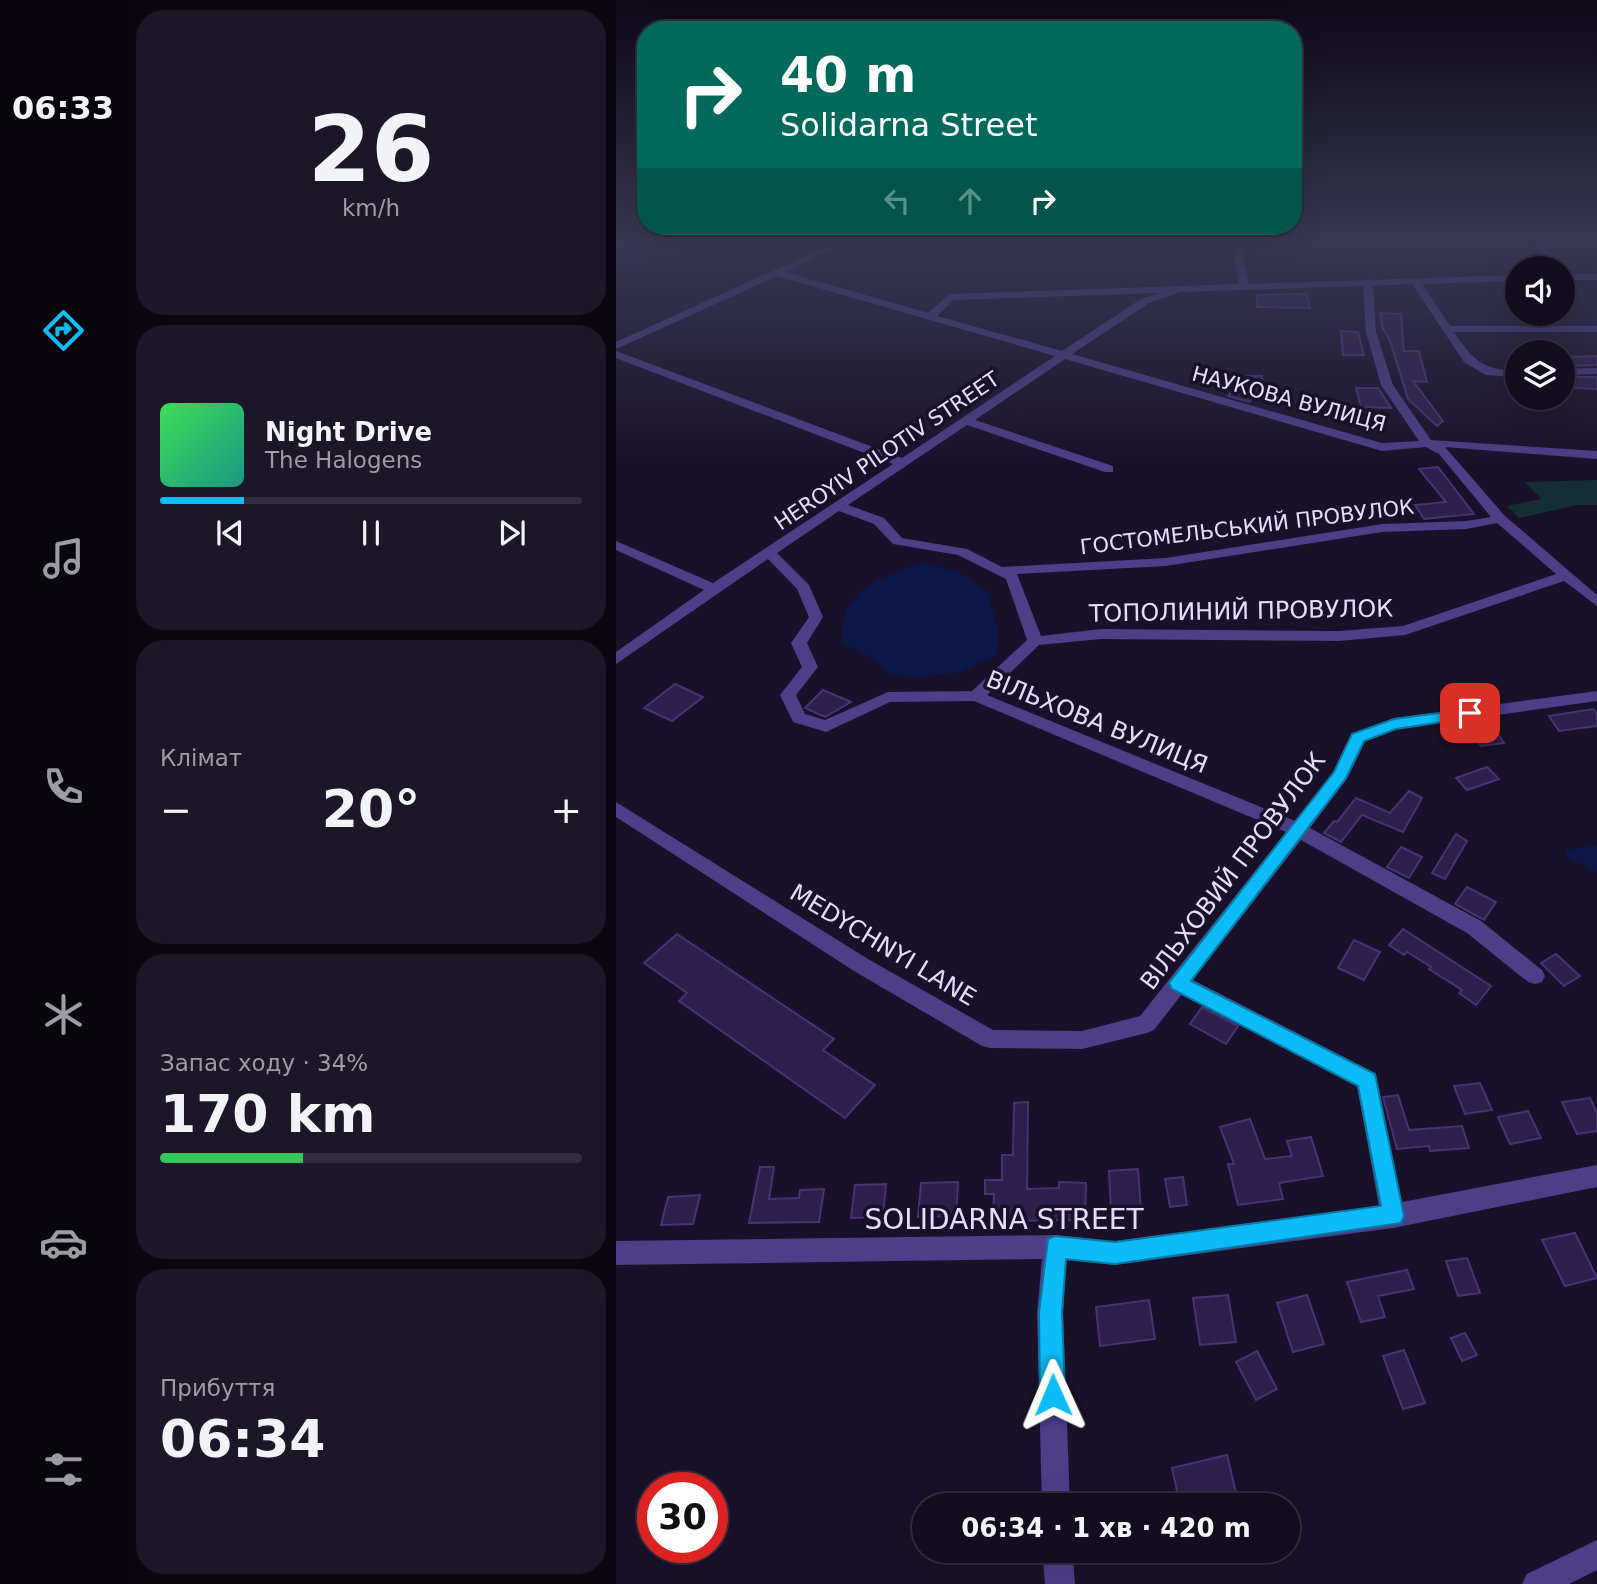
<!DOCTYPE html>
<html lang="uk">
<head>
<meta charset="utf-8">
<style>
	body { margin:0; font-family:"DejaVu Sans",sans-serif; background:#1c1628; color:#f1f3f6; height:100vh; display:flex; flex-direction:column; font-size:26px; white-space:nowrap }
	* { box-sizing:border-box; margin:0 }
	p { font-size:23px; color:#9d9ca4 }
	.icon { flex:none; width:38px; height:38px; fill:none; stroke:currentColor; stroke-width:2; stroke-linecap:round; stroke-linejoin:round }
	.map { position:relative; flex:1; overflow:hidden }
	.drawer { display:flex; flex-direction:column; gap:10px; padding:10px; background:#0a0711; width:490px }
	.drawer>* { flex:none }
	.hud { position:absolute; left:21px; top:21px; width:665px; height:214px; border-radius:28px; box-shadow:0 7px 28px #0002,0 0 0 2px #322d3d; background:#00695c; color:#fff; overflow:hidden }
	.tools { position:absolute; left:889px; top:256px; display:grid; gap:14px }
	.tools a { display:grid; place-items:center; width:70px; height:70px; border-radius:50%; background:#130d1f; box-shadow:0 7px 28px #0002,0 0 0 2px #322d3d; font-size:35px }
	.speed { position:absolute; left:21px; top:1472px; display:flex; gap:14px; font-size:35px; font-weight:700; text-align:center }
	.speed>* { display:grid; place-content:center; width:91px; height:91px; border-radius:50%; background:#130d1f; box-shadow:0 7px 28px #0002,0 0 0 2px #322d3d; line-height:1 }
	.speed .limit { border:10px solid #d22; background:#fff; color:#111 }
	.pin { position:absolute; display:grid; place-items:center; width:60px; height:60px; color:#fff; margin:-30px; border-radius:14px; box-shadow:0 4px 10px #0006 }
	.me { position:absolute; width:77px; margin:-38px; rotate:359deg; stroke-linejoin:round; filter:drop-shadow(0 0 5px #0008) }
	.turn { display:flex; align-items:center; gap:24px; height:147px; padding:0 28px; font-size:32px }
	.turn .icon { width:91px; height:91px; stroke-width:2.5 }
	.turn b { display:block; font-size:49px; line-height:60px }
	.lanes { display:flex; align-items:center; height:66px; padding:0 28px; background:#0003; justify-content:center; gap:35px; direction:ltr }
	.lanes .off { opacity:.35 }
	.big { font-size:52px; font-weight:700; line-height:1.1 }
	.drawer .card { flex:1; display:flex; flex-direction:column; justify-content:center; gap:10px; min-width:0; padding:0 24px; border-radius:28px; background:#1c1628 }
	.drawer .dial { align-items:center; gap:0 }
	.dial b { font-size:91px; line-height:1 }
	.song { display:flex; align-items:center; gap:21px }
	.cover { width:84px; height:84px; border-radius:10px; background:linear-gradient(135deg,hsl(130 70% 55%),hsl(170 70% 35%)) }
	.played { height:7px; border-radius:4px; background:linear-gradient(90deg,#0cbbf8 20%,#322d3d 20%) }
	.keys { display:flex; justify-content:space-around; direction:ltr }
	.heat { display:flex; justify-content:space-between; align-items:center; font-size:38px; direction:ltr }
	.charge { height:10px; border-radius:5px; background:linear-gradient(90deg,#34c759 34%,#322d3d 0) }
	.trip { position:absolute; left:296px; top:1493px; width:388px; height:70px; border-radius:35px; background:#130d1f; box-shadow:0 7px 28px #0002,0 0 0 2px #322d3d; font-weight:700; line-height:70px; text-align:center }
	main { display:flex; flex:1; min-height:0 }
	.tab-bar { display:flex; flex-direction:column; width:126px; justify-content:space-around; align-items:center; background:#08050c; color:#9d9ca4 }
	.tab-bar .icon { width:49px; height:49px }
	.tab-bar .on { color:#0cbbf8 }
	.tab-bar b { font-size:32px; color:#f1f3f6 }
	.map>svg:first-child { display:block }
	.green { fill:#142f33 }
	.water { fill:#0c1847 }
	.building { fill:#2e1e4a; stroke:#493175; stroke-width:2 }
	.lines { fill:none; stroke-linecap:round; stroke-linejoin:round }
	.minor { fill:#4c3e87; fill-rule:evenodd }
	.route { fill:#0cbbf8; stroke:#087aa1; stroke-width:2 }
	.labels { text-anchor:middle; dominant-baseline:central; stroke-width:7; stroke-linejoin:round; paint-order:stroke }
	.far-street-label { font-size:21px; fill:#e4dbfe; stroke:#191129 }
	.street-label { font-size:24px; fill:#e4dbfe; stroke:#191129 }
	.near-street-label { font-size:28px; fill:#e4dbfe; stroke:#191129 }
</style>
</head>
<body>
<main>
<nav class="tab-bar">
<b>06:33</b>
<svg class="icon on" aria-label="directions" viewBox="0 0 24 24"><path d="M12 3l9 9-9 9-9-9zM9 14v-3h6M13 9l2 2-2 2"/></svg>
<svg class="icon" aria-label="music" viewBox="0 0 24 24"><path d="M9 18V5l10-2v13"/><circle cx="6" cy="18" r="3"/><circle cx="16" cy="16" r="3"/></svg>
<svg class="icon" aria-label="phone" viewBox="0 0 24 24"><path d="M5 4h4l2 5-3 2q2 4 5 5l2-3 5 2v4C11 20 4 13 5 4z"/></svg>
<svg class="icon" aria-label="climate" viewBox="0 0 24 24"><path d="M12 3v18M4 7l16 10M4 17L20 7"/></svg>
<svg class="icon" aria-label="car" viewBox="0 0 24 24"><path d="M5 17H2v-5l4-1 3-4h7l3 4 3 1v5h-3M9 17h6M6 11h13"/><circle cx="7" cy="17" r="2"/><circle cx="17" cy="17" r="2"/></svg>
<svg class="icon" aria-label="filters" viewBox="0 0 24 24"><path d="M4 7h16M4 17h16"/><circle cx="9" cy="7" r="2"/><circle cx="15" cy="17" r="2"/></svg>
</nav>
<section class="drawer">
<div class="card dial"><b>26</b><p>km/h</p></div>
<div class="card">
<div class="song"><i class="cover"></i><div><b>Night Drive</b><p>The Halogens</p></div></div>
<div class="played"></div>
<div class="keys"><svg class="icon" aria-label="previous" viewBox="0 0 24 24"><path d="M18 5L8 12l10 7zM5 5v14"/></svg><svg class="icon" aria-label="pause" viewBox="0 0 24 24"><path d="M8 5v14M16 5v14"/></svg><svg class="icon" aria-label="next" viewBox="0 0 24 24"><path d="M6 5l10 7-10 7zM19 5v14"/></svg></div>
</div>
<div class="card"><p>Клімат</p>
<div class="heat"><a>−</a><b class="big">20°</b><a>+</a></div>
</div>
<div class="card"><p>Запас ходу · 34%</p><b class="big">170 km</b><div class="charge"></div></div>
<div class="card"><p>Прибуття</p><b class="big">06:34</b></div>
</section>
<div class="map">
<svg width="981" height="1584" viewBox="0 0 981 1584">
	<rect width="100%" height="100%" fill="#191129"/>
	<!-- green -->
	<path class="green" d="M981,480v25h-20l-58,13 -12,-12 34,-7 -16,-17z"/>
	<!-- water -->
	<g class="water">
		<path d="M309,562l35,11 28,19 10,39 -1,24 -36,17 -41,5 -29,-2 -20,-17 -29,-16c1,-8 0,-19 3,-27 8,-30 54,-45 80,-53z"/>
		<path d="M981,845v28l-31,-17v-6z"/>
	</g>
	<!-- building -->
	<g class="building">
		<path d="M691,294l3,14 -53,-1v-12z"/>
		<path d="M764,313l21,1 3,37h15l8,31 -14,-1 30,40 -6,5 -29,-27 -18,-58 -8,-14z"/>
		<path d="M725,331l17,1 6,23h-21z"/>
		<path d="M981,356v9l-34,1v-9z"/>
		<path d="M631,376h15l1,13 -14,13 -21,-6 11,-12 9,3z"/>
		<path d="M947,377h34v12l-34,-2z"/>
		<path d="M740,388h22l13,20 -30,-1z"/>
		<path d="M822,467l36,47 -50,5 -9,-14 31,-3 -27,-33z"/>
		<path d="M59,684l28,13 -31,24 -28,-13z"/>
		<path d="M207,690l28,12 -26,15 -20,-9z"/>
		<path d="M977,709l4,5v12l-38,5 -10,-15z"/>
		<path d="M876,725l12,18 -23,3 -12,-18z"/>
		<path d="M871,767l12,12 -32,11 -11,-12z"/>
		<path d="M793,791l13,7 -19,34 -41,-17 -21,27 -17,-9 10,-12 3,1 19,-24 34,15z"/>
		<path d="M840,834l11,7 -22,38 -13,-6z"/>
		<path d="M785,847l21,10 -13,21 -22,-11z"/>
		<path d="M851,887l29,15 -12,18 -29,-16z"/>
		<path d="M787,929l88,57 -15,19 -17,-12 3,-3 -33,-21 2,-2 -24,-15 -3,3 -15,-10z"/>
		<path d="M61,934l157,105 -11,11 52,35 -30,33 -166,-117 8,-8 -43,-30z"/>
		<path d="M738,940l26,12 -16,28 -26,-12z"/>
		<path d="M940,954l24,22 -16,10 -23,-23z"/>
		<path d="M586,1007l36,19 -12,18 -36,-20z"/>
		<path d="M864,1083l12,27 -27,4 -11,-28z"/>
		<path d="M782,1095l11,35 53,-4 7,22 -39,3 -1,-5 -32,3 -14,-52z"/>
		<path d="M974,1098l7,15v18l-20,3 -15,-32z"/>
		<path d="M412,1102l-1,87 32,-1v-6l27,1 -1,37 -92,1 1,-27h-9v-14h17v-25h11l1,-52z"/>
		<path d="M912,1111l13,27 -31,6 -12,-27z"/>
		<path d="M634,1119l15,40 27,-3 -5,-15 24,-4 12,39 -44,7 4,16 -45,6 -10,-41h6l-14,-37z"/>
		<path d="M144,1167h14l-5,32 30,-1 1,-8 24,-1 -5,33 -70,1z"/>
		<path d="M522,1169l3,41 -30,2 -2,-41z"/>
		<path d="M567,1177l4,28 -17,2 -5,-28z"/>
		<path d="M342,1182l-2,34 -38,1 3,-34z"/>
		<path d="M270,1184l-3,33 -32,1 4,-33z"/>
		<path d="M84,1195l-7,29 -32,1 7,-28z"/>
		<path d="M959,1233l22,45 -32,8 -23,-46z"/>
		<path d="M851,1258l13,35 -22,3 -12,-35z"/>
		<path d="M791,1270l7,19 -36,7 7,21 -24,5 -14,-40z"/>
		<path d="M612,1295l8,47 -36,3 -7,-47z"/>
		<path d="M691,1295l17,49 -31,8 -16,-49z"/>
		<path d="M533,1300l6,39 -55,7 -4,-39z"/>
		<path d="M849,1333l12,22 -15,6 -11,-23z"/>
		<path d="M788,1350l21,53 -22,6 -20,-53z"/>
		<path d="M641,1351l20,38 -21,11 -20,-38z"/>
		<path d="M611,1455l12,50h-59l-8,-37z"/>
	</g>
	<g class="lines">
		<!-- minor -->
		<g class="minor">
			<path d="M216,244h12l-59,28 143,41 22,-19 289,-10 -7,-40h9l8,40 268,-9v6l-95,3 28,42h147v6h-143c20,29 27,37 63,39v6l-31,-2 -22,-13 -52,-78 -39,2 3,46 17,53 38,55 166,11v8l-152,-12 60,69 92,79v11l-33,-25 -159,54 -66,6 -238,-2 -62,6 -52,50 308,126 39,-49 18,-38 42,-16 203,-27v10l-200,28 -32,13 -18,37 -37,49 171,93 61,49 3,6 -3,6 -7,2 -7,-2 -61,-49 -166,-93 -108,140 182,93 27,129 195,-37v22l-204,41 -278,37 -49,-5 -3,53 7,192h-28l-5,-192 5,-54 -426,6v-24l439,-6 60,6 264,-35 -22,-120 -175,-92 -28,36 -7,3 -65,16 -92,-1 -8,-2 -128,-75 -238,-154v-15l252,157 125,71 89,1 58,-15 146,-184 -312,-131 -84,1 -64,30 -33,-10 -13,-27 22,-28 -11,-24 18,-26 -12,-28 -29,-30 -152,105v-12l88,-62 -88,-40v-9l97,42 180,-119 -277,-106v-7l286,107 153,-102 -278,-80 -161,73v-7zM747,286l3,46 15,53 38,56 -37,2 -310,-89 77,-51 31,-11zM543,293l-18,6 -79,52 -125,-35 16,-16zM449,359l317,92 44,-4 13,7 52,63 -25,4 -84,3 -216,34 -164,9 -35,-18 -65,-11 -18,-20 -36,-13 119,-80 138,47h8v-6l-138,-46zM223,511l35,13 19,20 65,11 48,24 21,61 -55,51 -84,1 -63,28 -20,-6 -9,-19 22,-28 -11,-24 16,-26 -14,-32 -32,-32zM881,523l59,51 -153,52 -64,5 -238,-2 -60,7 -24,-62 149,-8 216,-34 84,-3z"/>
			<path d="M920,244h9l17,24h-10z"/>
			<rect x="947" y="274" width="34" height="6"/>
			<path d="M981,368v6l-34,1v-6z"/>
			<path d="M981,1540v30l-28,14h-47l5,-10z"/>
			<path d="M426,1550h30l3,34h-30z"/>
		</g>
	</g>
	<!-- sky -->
	<linearGradient id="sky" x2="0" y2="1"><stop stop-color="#0e0917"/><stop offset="0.52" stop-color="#383854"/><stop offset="1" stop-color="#383854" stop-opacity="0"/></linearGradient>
	<rect width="981" height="466" fill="url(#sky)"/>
	<!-- route -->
	<path class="route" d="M854,709l7,4 -2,4 -79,12 -32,12 -18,37 -155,203 184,93 29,142 -3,7 -286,41 -49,-5 -4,54 3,82 -4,9 -8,3 -9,-3 -4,-9 -1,-82 9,-74 7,-3 60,6 266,-36 -23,-120 -186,-97 -3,-6 165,-211 18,-38 42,-15z"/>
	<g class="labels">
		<!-- far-street labels -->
		<g class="far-street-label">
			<text transform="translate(673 399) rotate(15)">НАУКОВА ВУЛИЦЯ</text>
			<text transform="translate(271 451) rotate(-34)">HEROYIV PILOTIV STREET</text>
			<text transform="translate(631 527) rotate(-7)">ГОСТОМЕЛЬСЬКИЙ ПРОВУЛОК</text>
		</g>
		<!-- street labels -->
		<g class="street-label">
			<text transform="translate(625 611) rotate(-1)">ТОПОЛИНИЙ ПРОВУЛОК</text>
			<text transform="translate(481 722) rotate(22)">ВІЛЬХОВА ВУЛИЦЯ</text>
			<text transform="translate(617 871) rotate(-53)">ВІЛЬХОВИЙ ПРОВУЛОК</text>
			<text transform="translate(267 945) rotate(31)">MEDYCHNYI LANE</text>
		</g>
		<!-- near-street labels -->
		<g class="near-street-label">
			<text x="388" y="1219">SOLIDARNA STREET</text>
		</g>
	</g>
</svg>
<div class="tools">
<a><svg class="icon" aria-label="sound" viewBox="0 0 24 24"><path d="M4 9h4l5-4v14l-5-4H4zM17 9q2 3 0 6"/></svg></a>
<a><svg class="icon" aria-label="layers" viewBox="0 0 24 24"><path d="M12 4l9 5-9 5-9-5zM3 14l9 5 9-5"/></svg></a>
</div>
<div class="speed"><div class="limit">30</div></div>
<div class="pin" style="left:854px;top:713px;background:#d93025"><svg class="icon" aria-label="arrive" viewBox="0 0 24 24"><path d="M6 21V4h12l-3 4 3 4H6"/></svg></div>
<svg class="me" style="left:437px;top:1395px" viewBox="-20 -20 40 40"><path d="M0-17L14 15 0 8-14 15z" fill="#0cbbf8" stroke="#fff" stroke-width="4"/></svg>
<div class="trip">06:34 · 1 хв · 420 m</div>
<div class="hud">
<div class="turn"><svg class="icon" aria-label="right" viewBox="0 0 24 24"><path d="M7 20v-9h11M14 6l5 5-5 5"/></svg><div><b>40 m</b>Solidarna Street</div></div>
<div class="lanes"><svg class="icon off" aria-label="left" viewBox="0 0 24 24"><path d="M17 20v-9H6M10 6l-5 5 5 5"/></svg><svg class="icon off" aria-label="ahead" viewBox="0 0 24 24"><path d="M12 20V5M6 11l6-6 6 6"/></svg><svg class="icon" aria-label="right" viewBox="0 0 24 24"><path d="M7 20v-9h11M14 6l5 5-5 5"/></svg></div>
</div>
</div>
</main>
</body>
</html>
